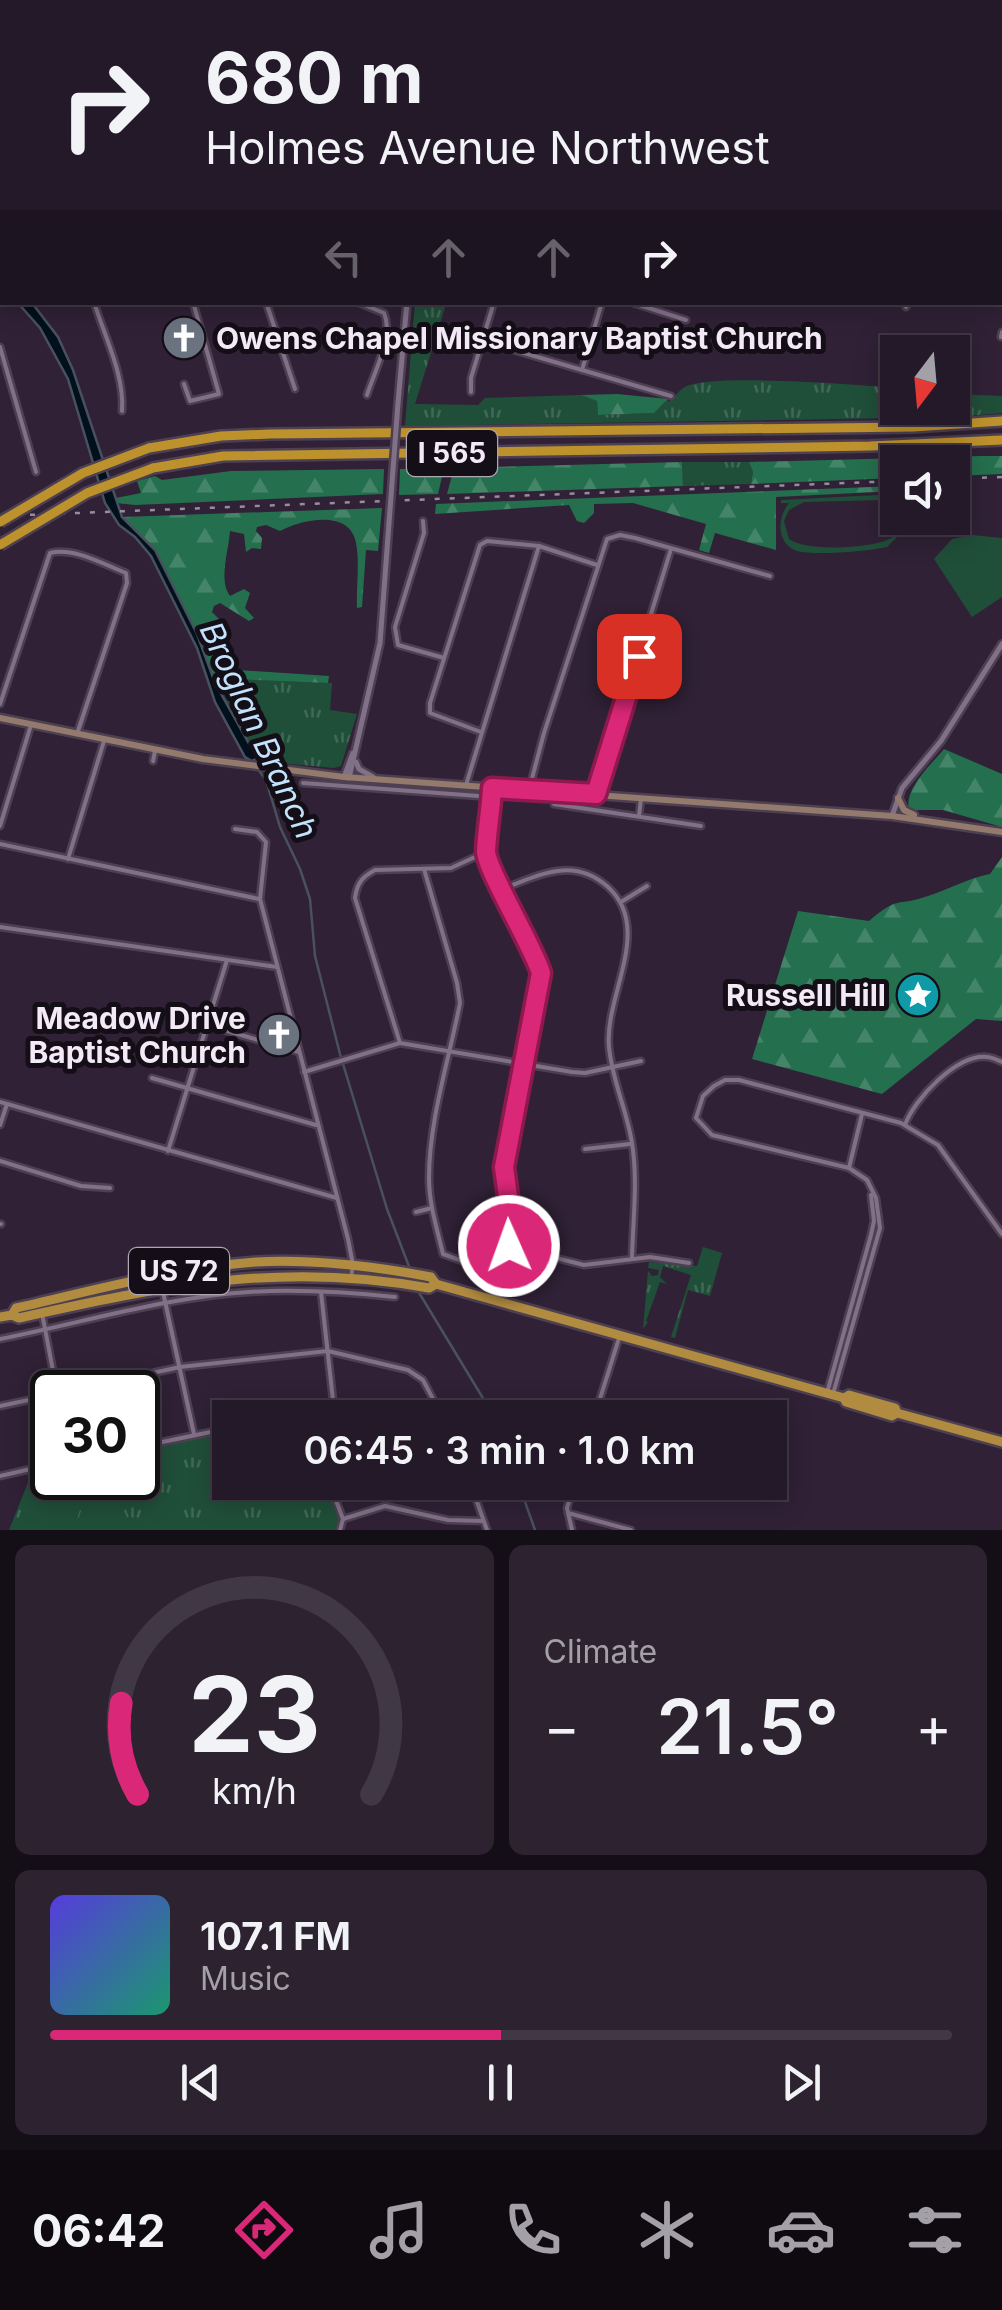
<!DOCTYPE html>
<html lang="en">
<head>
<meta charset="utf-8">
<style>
	body { margin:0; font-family:Inter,sans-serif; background:#2c2230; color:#f1f3f6; height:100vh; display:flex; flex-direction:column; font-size:38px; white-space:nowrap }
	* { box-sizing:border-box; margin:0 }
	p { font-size:32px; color:#a3a0a8 }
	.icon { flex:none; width:55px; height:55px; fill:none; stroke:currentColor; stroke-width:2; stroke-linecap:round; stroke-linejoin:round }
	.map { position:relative; height:1530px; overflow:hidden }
	.details { display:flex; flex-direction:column; gap:15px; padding:15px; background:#140e16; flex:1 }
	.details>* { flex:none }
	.hud { position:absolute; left:0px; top:0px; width:1002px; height:305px; box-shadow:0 5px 25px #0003,0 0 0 2px #413845; background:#241928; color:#f1f3f6; overflow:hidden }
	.needle { width:65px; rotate:196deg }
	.fabs { position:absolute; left:880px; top:335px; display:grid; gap:20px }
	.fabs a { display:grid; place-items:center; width:90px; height:90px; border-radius:0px; background:#241928; box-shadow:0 5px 25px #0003,0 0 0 2px #413845; font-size:50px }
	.speed { position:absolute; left:30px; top:1370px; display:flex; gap:20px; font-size:50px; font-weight:700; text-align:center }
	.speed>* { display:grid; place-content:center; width:130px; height:130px; border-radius:50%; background:#241928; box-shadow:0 5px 25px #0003,0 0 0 2px #413845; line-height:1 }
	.speed .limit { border:5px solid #111; border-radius:15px; background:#fff; color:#111 }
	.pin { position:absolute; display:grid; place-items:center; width:85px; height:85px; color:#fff; margin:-42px; border-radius:20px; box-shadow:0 5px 15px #0006 }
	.me { position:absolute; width:110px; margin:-55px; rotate:358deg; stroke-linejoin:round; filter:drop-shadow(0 0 8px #0008) }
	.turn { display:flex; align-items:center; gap:35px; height:210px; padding:0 40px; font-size:45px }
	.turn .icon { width:130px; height:130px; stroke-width:2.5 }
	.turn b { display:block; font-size:70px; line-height:85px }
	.lanes { display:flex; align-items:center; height:95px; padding:0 40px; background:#0003; justify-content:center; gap:50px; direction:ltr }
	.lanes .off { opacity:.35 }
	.big { font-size:75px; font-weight:600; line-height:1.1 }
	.details .tile { flex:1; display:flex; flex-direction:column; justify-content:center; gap:15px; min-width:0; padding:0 35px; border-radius:15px; background:#2c2230 }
	.details .dial { align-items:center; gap:0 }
	.dial svg { height:260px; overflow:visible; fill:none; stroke:#413845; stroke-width:7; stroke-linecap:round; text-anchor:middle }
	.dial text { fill:#f1f3f6; stroke:none }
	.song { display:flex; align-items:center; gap:30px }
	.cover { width:120px; height:120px; border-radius:15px; background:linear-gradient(135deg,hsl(250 70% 55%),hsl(160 70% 35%)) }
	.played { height:10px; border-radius:5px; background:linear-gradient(90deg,#db2777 50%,#413845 50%) }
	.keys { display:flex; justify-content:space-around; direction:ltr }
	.heat { display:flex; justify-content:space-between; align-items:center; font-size:55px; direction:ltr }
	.details .tiles { flex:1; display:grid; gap:15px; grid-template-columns:1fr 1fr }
	.tile:last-child { grid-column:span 2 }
	.trip { position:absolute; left:212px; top:1400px; width:575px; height:100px; border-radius:0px; background:#241928; box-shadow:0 5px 25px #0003,0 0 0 2px #413845; font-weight:600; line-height:100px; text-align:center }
	.dock { display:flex; height:160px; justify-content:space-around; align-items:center; background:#0e0a10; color:#a3a0a8 }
	.dock .icon { width:70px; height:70px }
	.dock .on { color:#db2777 }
	.dock b { font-size:45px; color:#f1f3f6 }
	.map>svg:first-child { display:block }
	.grass { fill:url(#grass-tufts) }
	.forest { fill:url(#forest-firs) }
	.pitch { fill:#204f39 }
	.water { fill:#01101d; stroke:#4a515e; stroke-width:2.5 }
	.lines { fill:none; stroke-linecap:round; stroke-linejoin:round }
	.stream { stroke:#4a515e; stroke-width:2.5 }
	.minor-casing { stroke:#4d4051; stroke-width:9 }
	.tertiary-casing { stroke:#4d4051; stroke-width:10 }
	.secondary-casing { stroke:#4d4051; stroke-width:11 }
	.primary-casing { stroke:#4d4051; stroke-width:12 }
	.trunk-casing { stroke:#4d4051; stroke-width:14 }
	.motorway-casing { stroke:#4d4051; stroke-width:14 }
	.minor { stroke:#827089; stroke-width:4 }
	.tertiary { stroke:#827089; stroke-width:5 }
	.secondary { stroke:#947a6d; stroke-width:6 }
	.primary { stroke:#a58452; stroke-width:8 }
	.trunk { stroke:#b18b40; stroke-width:9 }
	.motorway { stroke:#bd922d; stroke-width:9 }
	.rail { stroke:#988c9d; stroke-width:2.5; stroke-dasharray:5 10; stroke-linecap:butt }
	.tertiary-bridge-casing { stroke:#4d4051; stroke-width:10; stroke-linecap:butt }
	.motorway-bridge-casing { stroke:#4d4051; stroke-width:14; stroke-linecap:butt }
	.tertiary-bridge { stroke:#827089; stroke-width:5 }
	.motorway-bridge { stroke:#bd922d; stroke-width:9 }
	.route-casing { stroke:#8e194d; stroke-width:25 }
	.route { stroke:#db2777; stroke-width:18 }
	.labels { text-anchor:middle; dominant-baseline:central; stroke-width:10; stroke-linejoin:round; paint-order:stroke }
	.shield { fill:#140e17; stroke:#b0a7b4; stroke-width:2.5 }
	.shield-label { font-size:28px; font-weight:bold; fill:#f3e9f7 }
	.poi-label { font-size:30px; font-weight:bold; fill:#f3e9f7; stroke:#140e17; text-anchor:end }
	.water-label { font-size:32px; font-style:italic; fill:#c3e2fc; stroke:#140e17 }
</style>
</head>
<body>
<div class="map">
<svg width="1002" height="1530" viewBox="0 0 1002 1530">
	<defs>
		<pattern id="grass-tufts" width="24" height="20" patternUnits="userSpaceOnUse" patternTransform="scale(2.5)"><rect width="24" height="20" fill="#204f39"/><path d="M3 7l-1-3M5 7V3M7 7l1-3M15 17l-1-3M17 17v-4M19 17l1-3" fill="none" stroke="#416856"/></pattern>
		<pattern id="forest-firs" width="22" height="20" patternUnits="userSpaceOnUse" patternTransform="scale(2.5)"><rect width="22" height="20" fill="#246f4e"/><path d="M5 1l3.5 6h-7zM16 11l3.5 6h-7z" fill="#448468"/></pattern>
	</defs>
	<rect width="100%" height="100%" fill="#302136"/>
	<!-- grass -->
	<g class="grass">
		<path d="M415,302l31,2 -31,100 63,1 7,-7 96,-3 16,6 1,14 56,-2 14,-14v3c8,-4 9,-11 17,-15 26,-14 176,-2 212,1l1,20h54l1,-14 49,2v17l-45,4 -552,9z"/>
		<path d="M682,462h67l4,10 -2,12 -68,2z"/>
		<path d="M211,673l19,6 102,4 -2,27 27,4 -16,52 -7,2 -75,-7z"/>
		<path d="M703,1247l19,6 -12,43 -22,-6 -13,48 -4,-1 20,-62 -28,-9 -3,11 7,7 -7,-2 -14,39 2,1 -5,7 5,-58 4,5 6,-1 1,-5 -11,-2 1,-6 48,4z"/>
		<path d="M230,1435v47l94,1 15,34 -2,13h-328l22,-55 21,-5v8h86v-27l63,-14z"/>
	</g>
	<!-- forest -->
	<g class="forest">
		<path d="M617,394l51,5 -14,14 -56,2 -1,-14 -16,-6z"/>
		<path d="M982,456h20v18l-49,2 -1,-14h-54l-1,16 -146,6 2,-12 -4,-10z"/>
		<path d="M682,462l1,24 -236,8 7,-26z"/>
		<path d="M444,468l-6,26 -39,1 1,-26z"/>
		<path d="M384,469l-1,25 -248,11 -18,-2 -1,-5 25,-5 -4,-12 18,-5 7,4 69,-9z"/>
		<path d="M897,486v5l-121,6v53l-61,-17 -6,20 -10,-3 7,-26 -73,-21 -39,1v9l-10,10 -7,-2 -8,-16 -134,9 1,-10z"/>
		<path d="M382,508l-4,43 -12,-1 -4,57 -5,1c-1,-20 3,-45 -1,-65 -6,-35 -56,-23 -76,-12l-14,-6 -9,2 -1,4 6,7 -1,11 -9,-1 -6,4 -2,-18 -14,-3c-1,19 -12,49 0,65l14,-7 6,4 -5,15 9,10 -5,3 -29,-18 -6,3 -2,6 9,9 -6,10 10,29 12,10 92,6 -1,7 -98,-4 -19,-6 -14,-39 -42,-84 -33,-33z"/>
		<path d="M944,749l58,25v53l-59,-17h-34c-5,-22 22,-45 35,-61z"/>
		<path d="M1002,857v164l-26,-2 -94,75 -130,-35 46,-148 71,10c30,-26 27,-14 59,-25 22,-7 38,-17 62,-22z"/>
	</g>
	<!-- pitch -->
	<g class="pitch">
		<path d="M897,494v4l-5,1 5,7v9l-5,-9 -11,-6 -77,2 -15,8 -5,11 5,18c16,13 87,10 104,-2l5,-19h5l-2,15 -14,14c-18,4 -73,9 -90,4 -21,-8 -20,-33 -8,-48h-8v-3z"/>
		<path d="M973,535l29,3v59l-30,20 -38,-58 18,-20z"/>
		<path d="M67,1486l19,3 -12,41h-19l-27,-8c5,-21 17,-33 39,-36z"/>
		<path d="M95,1491c20,8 32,18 36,39h-46z"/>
	</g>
	<!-- water -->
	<path class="water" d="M18,303h14l26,34 15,33 49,147 33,33 42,84 18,49 42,75 -5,3 -7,-4 -30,-55 -18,-54 -46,-92 -16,-19 -16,-12 -14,-22 -37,-124 -28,-51z"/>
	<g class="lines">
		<!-- stream -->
		<g class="stream">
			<path d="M257,768l9,12 14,47 20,42 10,30 5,57 25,98 47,155 23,60"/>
			<path d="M418,1291l77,127"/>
			<path d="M518,1482l17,48"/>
		</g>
		<!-- minor casing -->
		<g class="minor-casing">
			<g id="minor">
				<path d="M772,0l9,2"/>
				<path d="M6,2l2,-2"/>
				<path d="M54,2l8,-2"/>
				<path d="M285,2l1,-2"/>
				<path d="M388,2l1,-2"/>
				<path d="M591,2l1,-2"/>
				<path d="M694,2l1,-2"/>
				<path d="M899,2l1,-2"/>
				<path d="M1000,4l1,-4"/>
				<path d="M0,8l2,-3"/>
				<path d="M1000,71l2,1"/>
				<path d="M1000,160h2"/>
				<path d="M0,287l2,-1"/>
				<path d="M94,302c10,33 31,74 28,109"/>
				<path d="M266,302l29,87"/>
				<path d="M357,302l27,11c10,23 -10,59 -17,82"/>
				<path d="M630,302l56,18"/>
				<path d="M906,307l2,-5"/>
				<path d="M1001,337l1,-5"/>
				<path d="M483,341l188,55"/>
				<path d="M0,347l36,125"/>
				<path d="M582,370l20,-68"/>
				<path d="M184,384l6,17 29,-7 -26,-92"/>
				<path d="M471,392v-14l23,-76"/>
				<path d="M423,521l1,12 -29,94 3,18 46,13"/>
				<path d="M0,704l50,-151c24,-6 53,11 76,20l1,10 -49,148"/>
				<path d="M481,732l-51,-19v-10l50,-158 7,-4 52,5 58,19"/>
				<path d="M153,761l2,-10"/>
				<path d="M303,783l189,14"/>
				<path d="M466,785l73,-239"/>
				<path d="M529,790l15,-57 63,-194 13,-4 15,3 135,38"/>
				<path d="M596,793l75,-244"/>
				<path d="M554,804l147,22"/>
				<path d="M639,816l2,-18"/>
				<path d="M0,826l31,-101"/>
				<path d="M235,829l22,3 9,10 -6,57 88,340 5,26 -2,13"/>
				<path d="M0,844l259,55"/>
				<path d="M68,859l36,-118"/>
				<path d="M424,869l33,114 3,20c-11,57 -31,117 -31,175 0,26 8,51 14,76l52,19 6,-1 11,-46 -7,-59 36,-194c-8,-26 -56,-104 -55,-122 1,-21 5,-42 6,-63"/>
				<path d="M502,889c38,-14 71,-33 106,-2 46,42 -4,109 1,160 3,33 18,64 23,96 6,37 1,77 0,114"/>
				<path d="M621,902l26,-16"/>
				<path d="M0,927l277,40"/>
				<path d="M176,1016l123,36"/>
				<path d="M400,1043l-45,-145c2,-15 7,-21 20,-28l76,-2 35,-16"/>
				<path d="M304,1072l96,-29 172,29 13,1 56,-12"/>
				<path d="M152,1078l164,47"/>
				<path d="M0,1102l337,96"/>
				<path d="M0,1125l7,-21"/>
				<path d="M905,1125c9,-26 52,-71 82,-68 5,0 10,3 15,5"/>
				<path d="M585,1149l45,-5"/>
				<path d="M168,1151l59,-191"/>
				<path d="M0,1161l81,25 29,2"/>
				<path d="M849,1168l13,-54"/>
				<path d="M416,1212l16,-4"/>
				<path d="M0,1224h1"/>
				<path d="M509,1246l75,19 66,-8 39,6"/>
				<path d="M163,1292l31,142"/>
				<path d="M321,1292l14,126"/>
				<path d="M42,1313l15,79"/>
				<path d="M0,1339c82,-16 165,-42 249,-47 49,-3 98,0 146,5"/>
				<path d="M66,1392l114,-25 148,-16 80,19 15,10 20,38"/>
				<path d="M827,1393l44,-158 3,-14 -3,-26"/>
				<path d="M833,1394l47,-166 -4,-30 -9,-18 -18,-12 -137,-33 -16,-17 7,-22 11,-10 11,-6h14l162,43 37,22 64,89"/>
				<path d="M0,1406l52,-11"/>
				<path d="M594,1418l26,-83"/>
				<path d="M138,1447l92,-19"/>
				<path d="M0,1476l52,-12"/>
				<path d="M329,1482l14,37 -3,11"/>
				<path d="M470,1482l17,48"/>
				<path d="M568,1513l63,17"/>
				<path d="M343,1519l42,-13 63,14 35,1"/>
				<path d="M572,1530l-5,-22 8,-26"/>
			</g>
		</g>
		<!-- tertiary casing -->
		<g class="tertiary-casing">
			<g id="tertiary">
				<path d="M489,2l1,-2"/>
				<path d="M0,179h2"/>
				<path d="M398,403l9,-101"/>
				<path d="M356,762l3,7 14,8"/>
				<path d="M344,777l9,-24"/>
				<path d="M349,778l31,-135 9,-120"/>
				<path d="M892,816l10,-28 39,-47 61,-97"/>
			</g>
		</g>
		<!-- secondary casing -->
		<g class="secondary-casing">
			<g id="secondary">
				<path d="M0,718l203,41 141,18 548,39 110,16"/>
				<path d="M898,798l6,12 10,5"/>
			</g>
		</g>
		<!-- primary casing -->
		<g class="primary-casing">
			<g id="primary">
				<path d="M185,0l9,2"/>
				<path d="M231,0l9,2"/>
				<path d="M1000,240h2"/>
			</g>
		</g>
		<!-- trunk casing -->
		<g class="trunk-casing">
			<g id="trunk">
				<path d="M12,1315l4,-7c79,-18 159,-40 240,-46 59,-3 117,4 175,15l5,7 408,114 5,-3 46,13 2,5 105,29"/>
				<path d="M0,1317l12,-2 7,3c143,-32 263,-57 410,-30l7,-4"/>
				<path d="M844,1398l2,4 46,14 5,-3"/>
			</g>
		</g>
		<!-- motorway casing -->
		<g class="motorway-casing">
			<g id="motorway">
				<path d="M149,448l72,-12 49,-2 643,-7 89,-6"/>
				<path d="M153,468l70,-12 647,-10 132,-6"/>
			</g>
		</g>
		<!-- minor -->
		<use href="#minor" class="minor"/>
		<!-- tertiary -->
		<use href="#tertiary" class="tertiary"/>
		<!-- secondary -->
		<use href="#secondary" class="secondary"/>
		<!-- primary -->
		<use href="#primary" class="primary"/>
		<!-- trunk -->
		<use href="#trunk" class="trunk"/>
		<!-- motorway -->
		<use href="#motorway" class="motorway"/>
		<!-- rail -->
		<g class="rail">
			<path d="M952,479l50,-2"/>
			<path d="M0,516l898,-35"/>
		</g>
		<!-- tertiary-bridge casing -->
		<g class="tertiary-bridge-casing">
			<path id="tertiary-bridge" d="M389,523l9,-120"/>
		</g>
		<!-- motorway-bridge casing -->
		<g class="motorway-bridge-casing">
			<g id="motorway-bridge">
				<path d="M0,522l83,-49 66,-25"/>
				<path d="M0,545l87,-52 66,-25"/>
			</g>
		</g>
		<!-- tertiary-bridge -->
		<use href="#tertiary-bridge" class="tertiary-bridge"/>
		<!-- motorway-bridge -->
		<use href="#motorway-bridge" class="motorway-bridge"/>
	</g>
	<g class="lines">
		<!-- route casing -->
		<g class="route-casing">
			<path id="route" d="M509,1246l3,-20 -8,-59 37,-194c-8,-27 -55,-104 -55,-122 1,-21 5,-42 6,-63l104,6 43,-138"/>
		</g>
		<!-- route -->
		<use href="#route" class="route"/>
	</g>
	<!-- icons -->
	<defs>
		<g id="church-disc" transform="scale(2.25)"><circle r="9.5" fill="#6b7280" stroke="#140e17"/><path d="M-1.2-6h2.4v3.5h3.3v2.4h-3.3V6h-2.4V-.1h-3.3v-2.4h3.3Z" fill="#fff"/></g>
		<g id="sight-disc" transform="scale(2.25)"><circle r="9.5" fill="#0f9aa8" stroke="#140e17"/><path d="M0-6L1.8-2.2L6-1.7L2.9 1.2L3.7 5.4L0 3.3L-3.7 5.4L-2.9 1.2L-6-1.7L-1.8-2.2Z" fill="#fff"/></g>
	</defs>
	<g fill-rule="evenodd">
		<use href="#church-disc" x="184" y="338"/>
		<use href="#sight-disc" x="918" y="995"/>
		<use href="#church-disc" x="279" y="1035"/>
	</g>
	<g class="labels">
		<!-- shield labels -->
		<g class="shield">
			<rect x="407" y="430" width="90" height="46" rx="8"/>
			<rect x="129" y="1248" width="100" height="46" rx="8"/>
		</g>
		<g class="shield-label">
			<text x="452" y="453">I 565</text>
			<text x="179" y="1271">US 72</text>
		</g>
		<!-- poi labels -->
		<g class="poi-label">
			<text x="216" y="338" text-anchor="start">Owens Chapel Missionary Baptist Church</text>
			<text x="886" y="995">Russell Hill</text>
			<text x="246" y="1018">Meadow Drive<tspan x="246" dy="34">Baptist Church</tspan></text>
		</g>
		<!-- water labels -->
		<g class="water-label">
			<text transform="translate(259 730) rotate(65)">Broglan Branch</text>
		</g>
	</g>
</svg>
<div class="fabs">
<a><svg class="needle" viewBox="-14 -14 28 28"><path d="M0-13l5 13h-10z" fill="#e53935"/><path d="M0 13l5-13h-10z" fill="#a3a0a8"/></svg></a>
<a><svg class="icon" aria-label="sound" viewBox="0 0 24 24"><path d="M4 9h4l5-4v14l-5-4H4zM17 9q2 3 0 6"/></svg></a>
</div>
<div class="speed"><div class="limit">30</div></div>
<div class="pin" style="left:639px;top:656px;background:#d93025"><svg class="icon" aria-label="arrive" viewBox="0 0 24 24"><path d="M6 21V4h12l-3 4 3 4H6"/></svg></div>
<svg class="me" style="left:509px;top:1246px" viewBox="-20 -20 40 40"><circle r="17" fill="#db2777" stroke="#fff" stroke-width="3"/><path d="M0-11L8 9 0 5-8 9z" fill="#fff"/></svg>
<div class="trip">06:45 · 3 min · 1.0 km</div>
<div class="hud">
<div class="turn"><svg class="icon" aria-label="right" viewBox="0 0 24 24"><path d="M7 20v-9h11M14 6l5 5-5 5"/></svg><div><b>680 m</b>Holmes Avenue Northwest</div></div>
<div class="lanes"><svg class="icon off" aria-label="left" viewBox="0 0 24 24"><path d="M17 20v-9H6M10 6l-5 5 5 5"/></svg><svg class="icon off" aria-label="ahead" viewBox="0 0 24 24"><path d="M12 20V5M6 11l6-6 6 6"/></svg><svg class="icon off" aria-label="ahead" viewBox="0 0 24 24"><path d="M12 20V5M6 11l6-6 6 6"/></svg><svg class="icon" aria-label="right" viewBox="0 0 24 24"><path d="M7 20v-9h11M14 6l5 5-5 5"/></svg></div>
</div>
</div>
<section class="details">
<div class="tiles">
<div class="tile dial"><svg viewBox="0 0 100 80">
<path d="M14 69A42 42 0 1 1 86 69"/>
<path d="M14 69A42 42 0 0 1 9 41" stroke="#db2777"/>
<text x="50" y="56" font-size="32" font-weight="700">23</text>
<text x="50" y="72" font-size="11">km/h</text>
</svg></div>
<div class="tile"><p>Climate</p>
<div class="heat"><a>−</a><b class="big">21.5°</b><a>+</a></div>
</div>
<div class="tile">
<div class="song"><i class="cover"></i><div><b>107.1 FM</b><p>Music</p></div></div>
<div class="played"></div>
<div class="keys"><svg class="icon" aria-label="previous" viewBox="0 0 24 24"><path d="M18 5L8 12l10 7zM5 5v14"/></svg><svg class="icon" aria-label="pause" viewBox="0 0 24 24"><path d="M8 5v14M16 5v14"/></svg><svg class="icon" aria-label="next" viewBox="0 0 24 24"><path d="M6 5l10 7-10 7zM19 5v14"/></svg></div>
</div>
</div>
</section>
<nav class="dock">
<b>06:42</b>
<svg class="icon on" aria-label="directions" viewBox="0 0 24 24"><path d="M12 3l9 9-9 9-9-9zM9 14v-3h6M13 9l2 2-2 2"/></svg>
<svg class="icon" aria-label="music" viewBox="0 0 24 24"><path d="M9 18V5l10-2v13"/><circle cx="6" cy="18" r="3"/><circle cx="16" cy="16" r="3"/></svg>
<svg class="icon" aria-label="phone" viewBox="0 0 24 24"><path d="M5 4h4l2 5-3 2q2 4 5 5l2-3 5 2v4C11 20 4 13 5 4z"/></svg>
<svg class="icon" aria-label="climate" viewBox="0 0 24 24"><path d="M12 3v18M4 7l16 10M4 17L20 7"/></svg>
<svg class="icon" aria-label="car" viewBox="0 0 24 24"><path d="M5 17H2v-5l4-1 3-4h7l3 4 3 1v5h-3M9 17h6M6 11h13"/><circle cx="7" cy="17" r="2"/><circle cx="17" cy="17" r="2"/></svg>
<svg class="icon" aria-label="filters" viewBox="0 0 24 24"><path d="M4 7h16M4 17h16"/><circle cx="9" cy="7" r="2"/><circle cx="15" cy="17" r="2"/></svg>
</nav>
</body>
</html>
